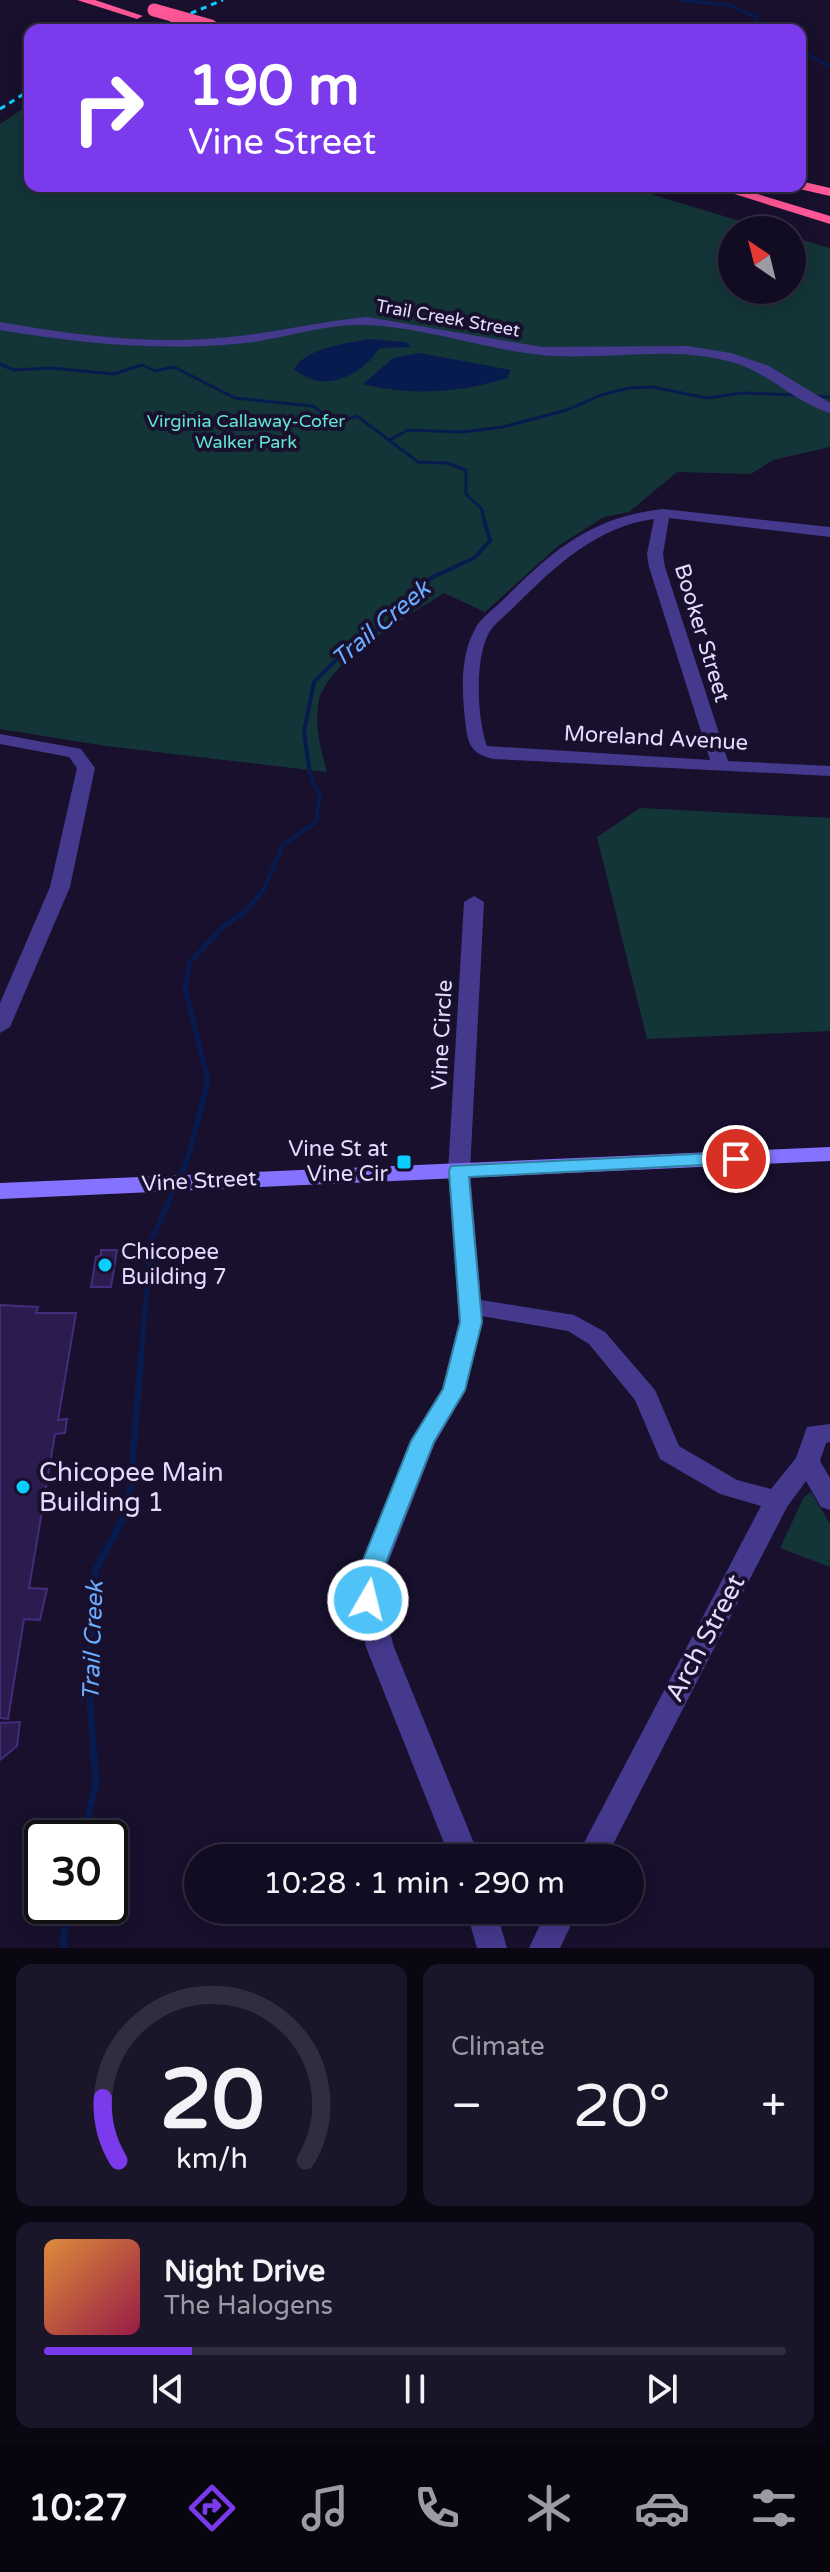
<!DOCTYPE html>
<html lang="en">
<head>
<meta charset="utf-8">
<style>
	body { margin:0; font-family:"Varela Round",sans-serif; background:#1b152a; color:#f1f3f6; height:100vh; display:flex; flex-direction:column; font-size:30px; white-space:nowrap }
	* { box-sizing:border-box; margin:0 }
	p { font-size:26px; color:#9c9ba5 }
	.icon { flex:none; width:44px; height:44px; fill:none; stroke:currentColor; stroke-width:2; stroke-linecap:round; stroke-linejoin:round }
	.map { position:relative; height:1948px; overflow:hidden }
	.details { display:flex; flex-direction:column; gap:16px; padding:16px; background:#0a0713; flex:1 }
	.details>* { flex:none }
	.top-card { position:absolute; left:24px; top:24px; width:782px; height:168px; border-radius:16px; box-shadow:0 4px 20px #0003,0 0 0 2px #312c40; background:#7c3aed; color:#fff; overflow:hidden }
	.needle { width:52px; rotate:325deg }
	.tools { position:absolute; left:718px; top:216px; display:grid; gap:16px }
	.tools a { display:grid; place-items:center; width:88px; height:88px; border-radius:50%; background:#120c22; box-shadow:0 4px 20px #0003,0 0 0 2px #312c40; font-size:40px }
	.speed { position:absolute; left:24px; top:1820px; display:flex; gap:16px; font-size:40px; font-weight:700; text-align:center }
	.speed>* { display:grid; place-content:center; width:104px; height:104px; border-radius:50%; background:#120c22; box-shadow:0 4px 20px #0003,0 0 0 2px #312c40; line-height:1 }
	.speed .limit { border:4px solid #111; border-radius:12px; background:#fff; color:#111 }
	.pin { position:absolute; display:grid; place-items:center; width:68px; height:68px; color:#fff; margin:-34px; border:4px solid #fff; border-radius:50%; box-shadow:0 2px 8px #0007 }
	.me { position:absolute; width:88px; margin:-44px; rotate:8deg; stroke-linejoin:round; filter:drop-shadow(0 0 6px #0008) }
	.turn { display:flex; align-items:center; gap:28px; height:168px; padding:0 32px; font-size:36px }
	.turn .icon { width:104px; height:104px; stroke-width:2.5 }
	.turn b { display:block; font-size:56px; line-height:68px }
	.big { font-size:60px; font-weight:600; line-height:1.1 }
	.details .widget { flex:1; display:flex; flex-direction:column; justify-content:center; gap:12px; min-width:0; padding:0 28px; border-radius:16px; background:#1b152a }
	.details .dial { align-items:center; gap:0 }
	.dial svg { height:208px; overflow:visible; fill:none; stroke:#312c40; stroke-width:7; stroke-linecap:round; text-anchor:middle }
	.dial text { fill:#f1f3f6; stroke:none }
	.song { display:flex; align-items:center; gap:24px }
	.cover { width:96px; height:96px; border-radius:12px; background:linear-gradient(135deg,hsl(30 70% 55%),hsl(340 70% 35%)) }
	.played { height:8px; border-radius:4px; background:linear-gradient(90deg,#7c3aed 20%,#312c40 20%) }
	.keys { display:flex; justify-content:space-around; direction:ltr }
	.heat { display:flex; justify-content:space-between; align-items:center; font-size:44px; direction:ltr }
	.details .tiles { flex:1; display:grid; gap:16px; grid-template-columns:1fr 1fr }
	.widget:last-child { grid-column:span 2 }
	.trip { position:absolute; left:184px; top:1844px; width:460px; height:80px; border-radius:40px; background:#120c22; box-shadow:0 4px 20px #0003,0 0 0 2px #312c40; font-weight:600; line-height:80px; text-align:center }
	.tabs { display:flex; height:128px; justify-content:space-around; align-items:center; background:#07050e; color:#9c9ba5 }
	.tabs .icon { width:56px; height:56px }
	.tabs .active { color:#7c3aed }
	.tabs b { font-size:36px; color:#f1f3f6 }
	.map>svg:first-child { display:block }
	.green { fill:#133538 }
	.water { fill:#081b4e }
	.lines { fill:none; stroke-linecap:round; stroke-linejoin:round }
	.stream-far3 { stroke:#081b4e; stroke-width:3 }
	.stream-far2 { stroke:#081b4e; stroke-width:4 }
	.stream-far1 { stroke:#081b4e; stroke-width:5 }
	.stream { stroke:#081b4e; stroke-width:7 }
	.building { fill:#2b1b4f; stroke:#442c7c; stroke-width:2 }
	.street { fill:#45398e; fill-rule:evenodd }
	.secondary { fill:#8573ff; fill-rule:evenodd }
	.highway { fill:#ff5797; fill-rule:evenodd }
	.rail { stroke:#08ceff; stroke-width:3; stroke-dasharray:6 5; stroke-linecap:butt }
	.highway-bridge { stroke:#ff5797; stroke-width:13 }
	.route { fill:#4fc3f7; stroke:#337fa1; stroke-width:2 }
	.poi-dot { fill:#08ceff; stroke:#18102d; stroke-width:3 }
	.labels { text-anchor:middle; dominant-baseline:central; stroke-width:8; stroke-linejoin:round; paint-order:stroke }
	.far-street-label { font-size:18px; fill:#e4dcff; stroke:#18102d }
	.far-park-label { font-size:18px; fill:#61e6d2; stroke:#18102d }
	.street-label { font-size:22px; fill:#e4dcff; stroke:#18102d }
	.poi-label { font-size:22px; fill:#e4dcff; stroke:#18102d; text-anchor:end }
	.water-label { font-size:24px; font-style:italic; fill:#6aacff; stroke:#18102d }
	.near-poi-label { font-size:26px; fill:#e4dcff; stroke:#18102d; text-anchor:start }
	.near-street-label { font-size:26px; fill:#e4dcff; stroke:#18102d }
</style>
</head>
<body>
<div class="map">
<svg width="830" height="1948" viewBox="0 0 830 1948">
	<rect width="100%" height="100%" fill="#18102d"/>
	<!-- green -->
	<g class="green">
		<path d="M30,104v82h594l146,44h-38v60h60v-53l38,11v199l-57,13 -22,14 -74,-2 -48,40 -25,5 -46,29 -73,66 -41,-19c-35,23 -120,69 -126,112 -3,24 3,45 9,67l-221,-26 -106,-17v-605z"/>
		<path d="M640,808l190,10v213l-183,8 -50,-202z"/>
		<path d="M811,1492l19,32v43l-50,-19 24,-51z"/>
	</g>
	<!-- water -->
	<g class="water">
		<path d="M370,339l36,3 6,5 -31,1c-6,4 -7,9 -13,14 -21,20 -50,28 -74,7 12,-21 53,-26 76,-30z"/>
		<path d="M419,353l92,17 -4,8c-44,15 -99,18 -144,6l30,-26z"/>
	</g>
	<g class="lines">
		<!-- stream-far3 -->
		<g class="stream-far3">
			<path d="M680,0l49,5 28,12 1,7 9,6"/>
			<path d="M800,50l30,17"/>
			<path d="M0,364l14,6 37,-2 63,6 28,-9 13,6 19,-4 61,31 78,8 15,11 15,4 14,-5 61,46 29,1 19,7v24l15,14 4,14"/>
			<path d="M815,396l15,1"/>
			<path d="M391,439l17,-9 54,2 41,-5 64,-17 34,-15 28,-7 23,-1 55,11 35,-5 55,2"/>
		</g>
		<!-- stream-far2 -->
		<path class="stream-far2" d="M263,891l20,-46 33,-23 4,-26 -10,-22 -6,-42 10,-50 33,-33 50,-32 15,-25 21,-15 41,-19 16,-17 -6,-21"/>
		<!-- stream-far1 -->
		<path class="stream-far1" d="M141,1358l10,-117 36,-80 21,-80 -23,-93 5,-26 33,-35 24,-17 17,-21"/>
		<!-- stream -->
		<g class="stream">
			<path d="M82,1838l14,-54 -8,-110 7,-103 34,-64 12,-151"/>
			<path d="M63,1948l4,-42"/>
		</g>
	</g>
	<!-- building -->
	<g class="building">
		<path d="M101,1250h16l-6,37h-20l5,-30 5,-2z"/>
		<path d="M0,1305l38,2 -2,6h40l-18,107 9,-1 -2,14 -10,1 -26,154 18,1 -7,31 -16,-1 -16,100 -8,-1z"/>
		<path d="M20,1722l-3,24 -17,14v-37z"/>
	</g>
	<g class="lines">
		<!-- street -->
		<g class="street">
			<path d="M367,317l175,30 145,-1 44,7 38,13 61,37v10c-36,-11 -64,-43 -102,-52 -61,-16 -125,0 -187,-6 -56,-6 -119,-28 -174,-30 -44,-2 -88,16 -132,19 -80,7 -156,-1 -235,-14v-8c79,14 159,24 239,14 43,-5 85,-15 128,-19z"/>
			<path d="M663,509l167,18v10l-161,-19 -6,36 2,13 63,194 102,5v10l-337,-17c-24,-6 -25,-16 -28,-39 -3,-29 -5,-62 9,-89 5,-12 20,-22 29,-31 50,-50 88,-83 160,-91zM654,519l-7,35 2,13 61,193 -223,-14c-10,-27 -13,-89 3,-115 6,-9 18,-18 26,-26 39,-39 82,-79 138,-86z"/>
			<path d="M0,734l81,15 14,19 -25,119 -60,140 -10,6v-30l50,-116 27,-119 -8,-11 -69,-13z"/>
			<path d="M474,896l10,6 -14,269 11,129 93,15 31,17 50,58 24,56 58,34 34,9 25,-31 11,-31 23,-3v18l-4,1 -6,18 10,17v32l-9,-3 -15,-26 -19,26 -181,351h-30l185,-352 -41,-12 -60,-35 -25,-59 -46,-56 -21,-13 -86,-15 -16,74 -31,53 -54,138v19l13,47 86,211h-30l-84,-211 -11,-47v-19l55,-140 32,-52 17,-67 -11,-151 16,-269z"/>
			<path d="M466,1910h30l11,38h-30z"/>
			<path d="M547,1910h31l-18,38h-31z"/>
		</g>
		<!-- secondary -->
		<path class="secondary" d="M830,1147v14l-830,38v-16z"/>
		<!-- highway -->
		<g class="highway">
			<path d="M77,0h18l48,16 -6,3z"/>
			<path d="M800,181l30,7v8l-35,-8 5,-2z"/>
			<path d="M709,186h22l99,30v8z"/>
		</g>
		<!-- rail -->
		<g class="rail">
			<path d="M150,30l73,-30"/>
			<path d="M0,109l30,-19"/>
		</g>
		<!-- highway-bridge -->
		<path class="highway-bridge" d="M154,10l57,16"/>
	</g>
	<!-- route -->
	<path class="route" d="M736,1152l10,7 -3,4 -274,14 13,145 -17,68 -31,52 -47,118 -7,21 1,19 -4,7 -9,3 -8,-3 -5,-26 8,-21 48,-119 32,-52 17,-67 -11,-151 2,-5z"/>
	<!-- markers -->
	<g class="poi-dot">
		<rect x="396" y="1154" width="16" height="16" rx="4"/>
		<circle cx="105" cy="1265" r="8"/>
		<circle cx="23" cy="1487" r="8"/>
	</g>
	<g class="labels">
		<!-- far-street labels -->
		<g class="far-street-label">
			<text transform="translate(448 318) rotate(10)">Trail Creek Street</text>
		</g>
		<!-- far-park labels -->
		<g class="far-park-label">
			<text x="246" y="421">Virginia Callaway-Cofer<tspan x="246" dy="21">Walker Park</tspan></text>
		</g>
		<!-- street labels -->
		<g class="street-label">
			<text transform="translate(702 633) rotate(73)">Booker Street</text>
			<text transform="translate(656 738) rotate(3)">Moreland Avenue</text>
			<text transform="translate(442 1035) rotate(-87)">Vine Circle</text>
			<text transform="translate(199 1181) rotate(-3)">Vine Street</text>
		</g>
		<!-- poi labels -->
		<g class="poi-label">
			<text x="388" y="1149">Vine St at<tspan x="388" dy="25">Vine Cir</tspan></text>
			<text x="121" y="1252" text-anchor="start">Chicopee<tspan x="121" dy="25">Building 7</tspan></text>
		</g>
		<!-- water labels -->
		<g class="water-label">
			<text transform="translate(381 624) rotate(-40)">Trail Creek</text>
			<text transform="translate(93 1641) rotate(-88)">Trail Creek</text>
		</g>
		<!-- near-poi labels -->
		<g class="near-poi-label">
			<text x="39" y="1472">Chicopee Main<tspan x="39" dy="30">Building 1</tspan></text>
		</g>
		<!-- near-street labels -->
		<g class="near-street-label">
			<text transform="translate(705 1638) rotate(-62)">Arch Street</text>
		</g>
	</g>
</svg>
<div class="tools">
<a><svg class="needle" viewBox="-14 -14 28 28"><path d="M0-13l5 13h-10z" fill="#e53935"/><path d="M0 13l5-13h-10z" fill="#9c9ba5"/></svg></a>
</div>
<div class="speed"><div class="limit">30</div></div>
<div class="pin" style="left:736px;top:1159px;background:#d93025"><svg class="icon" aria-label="arrive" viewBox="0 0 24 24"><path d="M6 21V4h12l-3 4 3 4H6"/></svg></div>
<svg class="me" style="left:368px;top:1600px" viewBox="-20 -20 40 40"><circle r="17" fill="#4fc3f7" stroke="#fff" stroke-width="3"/><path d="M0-11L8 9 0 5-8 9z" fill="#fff"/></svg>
<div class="trip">10:28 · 1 min · 290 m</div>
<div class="top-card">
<div class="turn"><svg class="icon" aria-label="right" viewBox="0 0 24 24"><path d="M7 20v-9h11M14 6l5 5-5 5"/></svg><div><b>190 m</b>Vine Street</div></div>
</div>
</div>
<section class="details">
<div class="tiles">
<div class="widget dial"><svg viewBox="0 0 100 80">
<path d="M14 69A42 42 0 1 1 86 69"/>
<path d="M14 69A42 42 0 0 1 8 45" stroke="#7c3aed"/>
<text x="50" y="56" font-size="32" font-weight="700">20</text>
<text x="50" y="72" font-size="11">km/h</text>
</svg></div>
<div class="widget"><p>Climate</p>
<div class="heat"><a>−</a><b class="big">20°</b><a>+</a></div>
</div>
<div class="widget">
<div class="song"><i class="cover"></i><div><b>Night Drive</b><p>The Halogens</p></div></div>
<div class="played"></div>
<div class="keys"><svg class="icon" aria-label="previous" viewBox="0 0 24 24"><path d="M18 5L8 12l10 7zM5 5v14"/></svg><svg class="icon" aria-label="pause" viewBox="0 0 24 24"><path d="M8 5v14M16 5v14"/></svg><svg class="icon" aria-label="next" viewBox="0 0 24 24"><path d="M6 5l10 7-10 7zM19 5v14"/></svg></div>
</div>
</div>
</section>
<nav class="tabs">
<b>10:27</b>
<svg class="icon active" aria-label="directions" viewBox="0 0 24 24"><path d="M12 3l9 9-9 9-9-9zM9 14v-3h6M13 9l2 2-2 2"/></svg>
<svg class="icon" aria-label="music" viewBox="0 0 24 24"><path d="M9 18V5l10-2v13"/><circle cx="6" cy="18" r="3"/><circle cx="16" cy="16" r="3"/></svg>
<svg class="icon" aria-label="phone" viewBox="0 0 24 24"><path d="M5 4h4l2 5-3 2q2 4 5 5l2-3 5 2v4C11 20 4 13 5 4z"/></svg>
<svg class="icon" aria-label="climate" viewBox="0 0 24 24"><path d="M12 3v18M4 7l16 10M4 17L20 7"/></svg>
<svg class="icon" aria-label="car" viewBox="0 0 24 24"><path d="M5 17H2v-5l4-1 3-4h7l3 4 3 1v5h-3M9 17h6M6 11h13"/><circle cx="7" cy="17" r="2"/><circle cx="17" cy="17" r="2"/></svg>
<svg class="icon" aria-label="filters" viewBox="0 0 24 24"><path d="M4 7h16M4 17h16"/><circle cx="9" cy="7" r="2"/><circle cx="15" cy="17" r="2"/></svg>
</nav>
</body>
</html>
